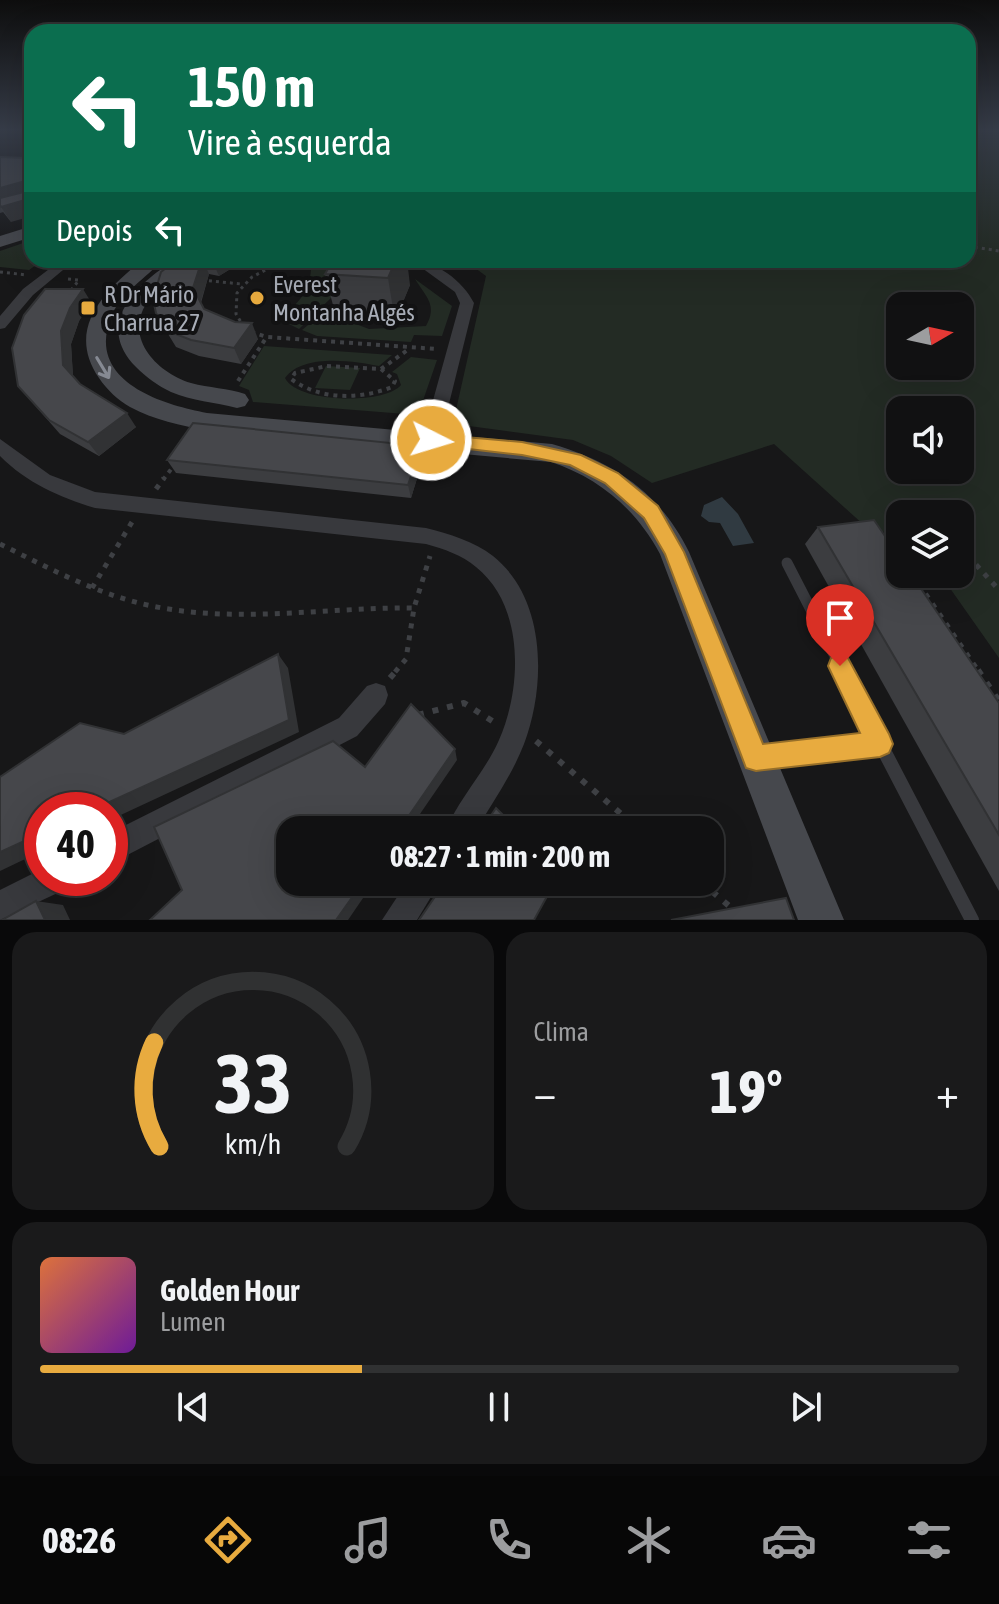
<!DOCTYPE html>
<html lang="pt">
<head>
<meta charset="utf-8">
<style>
	body { margin:0; font-family:"Asap Condensed",sans-serif; background:#1a1a1b; color:#f1f3f6; height:100vh; display:flex; flex-direction:column; font-size:30px; white-space:nowrap }
	* { box-sizing:border-box; margin:0 }
	p { font-size:26px; color:#9c9d9f }
	.icon { flex:none; width:44px; height:44px; fill:none; stroke:currentColor; stroke-width:2; stroke-linecap:round; stroke-linejoin:round }
	.map { position:relative; height:920px; overflow:hidden }
	.panel { display:flex; flex-direction:column; gap:12px; padding:12px; background:#09090a; flex:1 }
	.panel>* { flex:none }
	.guide { position:absolute; left:24px; top:24px; width:952px; height:244px; border-radius:24px; box-shadow:0 8px 32px #0002,0 0 0 2px #303132; background:#0b6e4f; color:#fff; overflow:hidden }
	.needle { width:52px; rotate:81deg }
	.tools { position:absolute; left:886px; top:292px; display:grid; gap:16px }
	.tools a { display:grid; place-items:center; width:88px; height:88px; border-radius:16px; background:#111112; box-shadow:0 8px 32px #0002,0 0 0 2px #303132; font-size:40px }
	.speed { position:absolute; left:24px; top:792px; display:flex; gap:16px; font-size:40px; font-weight:700; text-align:center }
	.speed>* { display:grid; place-content:center; width:104px; height:104px; border-radius:50%; background:#111112; box-shadow:0 8px 32px #0002,0 0 0 2px #303132; line-height:1 }
	.speed .limit { border:12px solid #d22; background:#fff; color:#111 }
	.pin { position:absolute; display:grid; place-items:center; width:68px; height:68px; color:#fff; margin:-82px -34px; border-radius:50% 50% 50% 0; rotate:-45deg; box-shadow:0 0 8px #0007 }
	.pin .icon { rotate:45deg }
	.me { position:absolute; width:88px; margin:-44px; rotate:95deg; stroke-linejoin:round; filter:drop-shadow(0 0 6px #0008) }
	.turn { display:flex; align-items:center; gap:28px; height:168px; padding:0 32px; font-size:36px }
	.turn .icon { width:104px; height:104px; stroke-width:2.5 }
	.turn b { display:block; font-size:56px; line-height:68px }
	.then { display:flex; align-items:center; height:76px; padding:0 32px; background:#0003; gap:16px; font-size:30px }
	.big { font-size:60px; font-weight:700; line-height:1.1 }
	.panel .widget { flex:1; display:flex; flex-direction:column; justify-content:center; gap:12px; min-width:0; padding:0 28px; border-radius:24px; background:#1a1a1b }
	.panel .dial { align-items:center; gap:0 }
	.dial svg { height:208px; overflow:visible; fill:none; stroke:#303132; stroke-width:7; stroke-linecap:round; text-anchor:middle }
	.dial text { fill:#f1f3f6; stroke:none }
	.song { display:flex; align-items:center; gap:24px }
	.cover { width:96px; height:96px; border-radius:12px; background:linear-gradient(135deg,hsl(20 70% 55%),hsl(280 70% 35%)) }
	.played { height:8px; border-radius:4px; background:linear-gradient(90deg,#e8ab3f 35%,#303132 35%) }
	.keys { display:flex; justify-content:space-around; direction:ltr }
	.heat { display:flex; justify-content:space-between; align-items:center; font-size:44px; direction:ltr }
	.panel .tiles { flex:1; display:grid; gap:12px; grid-template-columns:1fr 1fr }
	.widget:last-child { grid-column:span 2 }
	.trip { position:absolute; left:276px; top:816px; width:448px; height:80px; border-radius:24px; background:#111112; box-shadow:0 8px 32px #0002,0 0 0 2px #303132; font-weight:700; line-height:80px; text-align:center }
	.dock { display:flex; height:128px; justify-content:space-around; align-items:center; background:#070707; color:#9c9d9f }
	.dock .icon { width:56px; height:56px }
	.dock .on { color:#e8ab3f }
	.dock b { font-size:36px; color:#f1f3f6 }
	.map>svg:first-child { display:block }
	.green { fill:#232b24; fill-rule:evenodd }
	.water { fill:#303a41 }
	.lines { fill:none; stroke-linecap:round; stroke-linejoin:round }
	.path-far4 { stroke:#3e4044; stroke-width:2; stroke-dasharray:2 3; stroke-linecap:butt }
	.path-far3 { stroke:#3e4044; stroke-width:3; stroke-dasharray:3 4; stroke-linecap:butt }
	.path-far2 { stroke:#3e4044; stroke-width:4; stroke-dasharray:4 5; stroke-linecap:butt }
	.path-far1 { stroke:#3e4044; stroke-width:5; stroke-dasharray:5 7; stroke-linecap:butt }
	.path { stroke:#3e4044; stroke-width:6; stroke-dasharray:6 9; stroke-linecap:butt }
	.lane-far1 { stroke:#38393d; stroke-width:11 }
	.lane { stroke:#38393d; stroke-width:14 }
	.street { fill:#38393d; fill-rule:evenodd }
	.secondary { fill:#46484d; fill-rule:evenodd }
	.wall { fill:#3c3d40 }
	.shaded-wall { fill:#313234 }
	.building { fill:#46474b; stroke:#313234; stroke-width:2 }
	.oneway { stroke:#868a93 }
	.route { fill:#e8ab3f; stroke:#976f29; stroke-width:2 }
	.poi-dot { fill:#e8ab3f; stroke:#121213; stroke-width:3 }
	.labels { text-anchor:middle; dominant-baseline:central; stroke-width:8; stroke-linejoin:round; paint-order:stroke }
	.far-poi-label { font-size:24px; fill:#a9aeb8; stroke:#121213; text-anchor:start }
</style>
</head>
<body>
<div class="map">
<svg width="999" height="920" viewBox="0 0 999 920">
	<rect width="100%" height="100%" fill="#171718"/>
	<!-- green -->
	<g class="green">
		<path d="M968,130h31v528l-59,-84h20v-60h-60v12l-25,9 -101,-91 -122,39 -41,-27 -38,-16 -104,-14 -13,-16 30,-134 -22,-16h504zM900,306h60v60h-60zM900,410h60v60h-60z"/>
		<path d="M32,240v20h11l-14,10 -29,-3v-16z"/>
		<path d="M304,260h30l-1,36 -34,33 -20,-10c19,-16 31,-26 32,-51z"/>
		<path d="M415,279l37,27 -10,30 -28,-1 -3,7 -94,-6 -15,-6 22,-18 45,17 57,-3c12,-21 0,-29 -11,-47z"/>
		<path d="M264,346l128,9 -13,11c-25,-5 -76,-13 -94,12 12,25 99,27 116,7l-4,-11 -5,-2 19,-15 26,3 -19,55 -165,-13 -4,-12 -10,-4z"/>
		<path d="M326,366l34,2 -10,22 -35,-2z"/>
	</g>
	<!-- water -->
	<path class="water" d="M722,497l16,17 16,29 -21,3 -13,-23 -11,-1 -8,-6 3,-11z"/>
	<g class="lines">
		<!-- path-far4 -->
		<path class="path-far4" d="M19,159l13,-6"/>
		<!-- path-far3 -->
		<g class="path-far3">
			<path d="M968,246l31,5"/>
			<path d="M0,272l27,3"/>
			<path d="M68,279l11,1 -10,13"/>
			<path d="M202,280l39,4"/>
			<path d="M244,327l-8,-13 1,-21 15,-16 33,-17"/>
		</g>
		<!-- path-far2 -->
		<g class="path-far2">
			<path d="M251,332l16,5 170,12"/>
			<path d="M327,366l54,3 14,12 -3,6c-33,13 -72,13 -101,-8l4,-6z"/>
			<path d="M381,369l28,-20"/>
			<path d="M238,381l28,-43"/>
			<path d="M163,480l12,-16"/>
		</g>
		<!-- path-far1 -->
		<g class="path-far1">
			<path d="M156,489l8,-11"/>
			<path d="M900,542l-6,6 6,9"/>
			<path d="M0,544c49,24 98,51 152,62 86,18 175,1 262,2"/>
			<path d="M960,547l39,43"/>
			<path d="M912,574l67,98"/>
			<path d="M92,588l40,-66"/>
			<path d="M395,672l11,-13 8,-51 16,-52"/>
		</g>
		<!-- path -->
		<g class="path">
			<path d="M978,670l21,31"/>
			<path d="M390,678l7,-8"/>
			<path d="M418,715l46,-12 33,21"/>
			<path d="M536,741l104,89"/>
			<path d="M701,882l34,29"/>
		</g>
		<!-- lane-far1 -->
		<path class="lane-far1" d="M787,563l56,109"/>
		<!-- lane -->
		<g class="lane">
			<path d="M842,670l130,250"/>
			<path d="M764,757l116,-13"/>
		</g>
		<!-- street -->
		<g class="street">
			<path d="M32,198v6l-32,9v-6z"/>
			<path d="M61,260h14l-42,35 -28,33 -5,1v-13l23,-27z"/>
			<path d="M411,260c24,0 52,21 63,43l-34,137 -9,6 -9,-6 38,-137 -5,-11z"/>
			<path d="M0,439l50,36 45,17 331,36c23,6 48,13 67,28 54,43 53,130 31,188 -12,31 -31,58 -48,86h-30c13,-32 39,-58 53,-90 23,-52 26,-134 -23,-173 -14,-12 -32,-18 -50,-23l-331,-36c-36,-11 -68,-25 -95,-52z"/>
			<path d="M376,683l9,3 3,9 -3,9 -28,32 -247,128v-31l229,-115 28,-32z"/>
			<path d="M42,869v9h28l-4,11 -66,31v-30z"/>
			<path d="M407,882h33l-23,38h-35z"/>
		</g>
		<!-- secondary -->
		<g class="secondary">
			<path d="M32,226v11l-32,10v-11z"/>
			<path d="M142,260h20c-16,19 -40,31 -50,55 -28,65 47,89 95,98l345,31c62,18 108,49 137,108l155,368h-46l-138,-366c-24,-45 -61,-76 -109,-92l-344,-31c-26,-6 -53,-11 -77,-24 -12,-7 -23,-17 -31,-29 -34,-50 6,-87 43,-118z"/>
			<path d="M175,260h21c-13,15 -34,23 -47,40 -27,35 6,72 42,83 18,5 37,5 54,11l4,6 -4,6 -8,2c-22,-6 -45,-7 -66,-16 -13,-6 -25,-15 -35,-25 -42,-43 0,-83 39,-107z"/>
		</g>
	</g>
	<!-- wall -->
	<g class="wall">
		<path d="M0,157l11,65 -11,-14z"/>
		<path d="M98,260h39l-7,6z"/>
		<path d="M176,260h69l-26,16 -10,-2 -8,29 3,6 54,30 -17,25 -42,-8 -23,-9 -11,-18 -9,-16z"/>
		<path d="M333,260l77,25 -15,36 -59,-4 -11,-43z"/>
		<path d="M91,302l-12,19 -8,23 2,32 7,8 56,43 -37,29 -39,-22 -42,-48z"/>
		<path d="M423,459l-12,39 -235,-25 -9,-13z"/>
		<path d="M818,527l181,176v188l-194,-347z"/>
	</g>
	<!-- shaded-wall -->
	<g class="shaded-wall">
		<path d="M25,181l7,12 -32,13v-18z"/>
		<path d="M32,198v18l-21,6 -10,-15z"/>
		<path d="M127,260h10l-7,6z"/>
		<path d="M202,260h1l6,14 -9,30 -7,-16z"/>
		<path d="M212,260h33l-26,16z"/>
		<path d="M396,260h11l3,25 -15,36 -7,-43z"/>
		<path d="M83,289l8,13 -12,19 -8,23 2,34 -10,-13 -2,-34 9,-23z"/>
		<path d="M252,323l6,16 -17,25 -7,-16z"/>
		<path d="M127,413l9,14 -37,29 -11,-14z"/>
		<path d="M421,446l2,13 -12,39 -3,-13z"/>
		<path d="M278,654l10,14 11,64 -189,88v-10h-18z"/>
		<path d="M455,749l2,11 -48,70h-10z"/>
		<path d="M42,833v18l-42,20v-19z"/>
		<path d="M363,882h11l-26,38h-12z"/>
		<path d="M36,901l27,4 7,15h-25z"/>
	</g>
	<!-- building -->
	<g class="building">
		<path d="M0,157l27,1 5,-1v41l-31,9 -1,-2v-7l24,-6 1,-11 -25,7z"/>
		<path d="M176,260h26l-9,28 11,21 31,13 17,1 -18,25 -43,-8 -23,-9 -12,-18 -3,-14 8,-27z"/>
		<path d="M333,260h63l-8,18 -63,-4z"/>
		<path d="M45,289h38l-13,19 -9,23 2,34 17,19 47,29 -39,29 -39,-22 -31,-34 -6,-38 12,-33z"/>
		<path d="M193,423l228,23 -13,39 -241,-25z"/>
		<path d="M874,520l26,38v16h11l88,129v132l-181,-308z"/>
		<path d="M278,654l11,66 -197,90h-50v23l-42,19v-75l80,-54 44,11z"/>
		<path d="M411,704l44,45 -56,81h-109v52h73l-27,38h-186l32,-30 -28,-63 179,-86 32,26z"/>
		<path d="M496,808l22,22h-37z"/>
		<path d="M445,882h110l-21,38h-115z"/>
		<path d="M786,898l8,22h-123z"/>
		<path d="M36,901l9,19h-43z"/>
	</g>
	<!-- one-way arrows -->
	<defs><path id="oneway-shaft" d="M-6 0H5M1.5-3L5.5 0L1.5 3" fill="none" stroke-width="1.6" stroke-linecap="round" stroke-linejoin="round" transform="scale(2)"/></defs>
	<use class="oneway" href="#oneway-shaft" transform="translate(103 368) rotate(59)"/>
	<!-- sky -->
	<linearGradient id="sky" x2="0" y2="1"><stop stop-color="#0d0d0d"/><stop offset="0.5" stop-color="#363c48"/><stop offset="1" stop-color="#363c48" stop-opacity="0"/></linearGradient>
	<rect width="999" height="259" fill="url(#sky)"/>
	<!-- route -->
	<path class="route" d="M431,434l91,8 59,13 37,18 40,33 26,46 79,192 97,-11 -32,-67 3,-8 9,-4 8,4 41,76 4,10 -4,9 -9,4 -124,14 -10,-3 -81,-214 -21,-36 -39,-35 -35,-18 -48,-10 -97,-11 -2,-4 2,-4z"/>
	<!-- markers -->
	<g class="poi-dot">
		<circle cx="257" cy="298" r="8"/>
		<rect x="80" y="300" width="16" height="16" rx="4"/>
	</g>
	<g class="labels">
		<!-- far-poi labels -->
		<g class="far-poi-label">
			<text x="273" y="284">Everest<tspan x="273" dy="28">Montanha Algés</tspan></text>
			<text x="104" y="294">R Dr Mário<tspan x="104" dy="28">Charrua 27</tspan></text>
		</g>
	</g>
</svg>
<div class="tools">
<a><svg class="needle" viewBox="-14 -14 28 28"><path d="M0-13l5 13h-10z" fill="#e53935"/><path d="M0 13l5-13h-10z" fill="#9c9d9f"/></svg></a>
<a><svg class="icon" aria-label="sound" viewBox="0 0 24 24"><path d="M4 9h4l5-4v14l-5-4H4zM17 9q2 3 0 6"/></svg></a>
<a><svg class="icon" aria-label="layers" viewBox="0 0 24 24"><path d="M12 4l9 5-9 5-9-5zM3 14l9 5 9-5"/></svg></a>
</div>
<div class="speed"><div class="limit">40</div></div>
<div class="pin" style="left:840px;top:666px;background:#d93025"><svg class="icon" aria-label="arrive" viewBox="0 0 24 24"><path d="M6 21V4h12l-3 4 3 4H6"/></svg></div>
<svg class="me" style="left:431px;top:440px" viewBox="-20 -20 40 40"><circle r="17" fill="#e8ab3f" stroke="#fff" stroke-width="3"/><path d="M0-11L8 9 0 5-8 9z" fill="#fff"/></svg>
<div class="trip">08:27 · 1 min · 200 m</div>
<div class="guide">
<div class="turn"><svg class="icon" aria-label="left" viewBox="0 0 24 24"><path d="M17 20v-9H6M10 6l-5 5 5 5"/></svg><div><b>150 m</b>Vire à esquerda</div></div>
<div class="then">Depois<svg class="icon" aria-label="left" viewBox="0 0 24 24"><path d="M17 20v-9H6M10 6l-5 5 5 5"/></svg></div>
</div>
</div>
<section class="panel">
<div class="tiles">
<div class="widget dial"><svg viewBox="0 0 100 80">
<path d="M14 69A42 42 0 1 1 86 69"/>
<path d="M14 69A42 42 0 0 1 12 29" stroke="#e8ab3f"/>
<text x="50" y="56" font-size="32" font-weight="700">33</text>
<text x="50" y="72" font-size="11">km/h</text>
</svg></div>
<div class="widget"><p>Clima</p>
<div class="heat"><a>−</a><b class="big">19°</b><a>+</a></div>
</div>
<div class="widget">
<div class="song"><i class="cover"></i><div><b>Golden Hour</b><p>Lumen</p></div></div>
<div class="played"></div>
<div class="keys"><svg class="icon" aria-label="previous" viewBox="0 0 24 24"><path d="M18 5L8 12l10 7zM5 5v14"/></svg><svg class="icon" aria-label="pause" viewBox="0 0 24 24"><path d="M8 5v14M16 5v14"/></svg><svg class="icon" aria-label="next" viewBox="0 0 24 24"><path d="M6 5l10 7-10 7zM19 5v14"/></svg></div>
</div>
</div>
</section>
<nav class="dock">
<b>08:26</b>
<svg class="icon on" aria-label="directions" viewBox="0 0 24 24"><path d="M12 3l9 9-9 9-9-9zM9 14v-3h6M13 9l2 2-2 2"/></svg>
<svg class="icon" aria-label="music" viewBox="0 0 24 24"><path d="M9 18V5l10-2v13"/><circle cx="6" cy="18" r="3"/><circle cx="16" cy="16" r="3"/></svg>
<svg class="icon" aria-label="phone" viewBox="0 0 24 24"><path d="M5 4h4l2 5-3 2q2 4 5 5l2-3 5 2v4C11 20 4 13 5 4z"/></svg>
<svg class="icon" aria-label="climate" viewBox="0 0 24 24"><path d="M12 3v18M4 7l16 10M4 17L20 7"/></svg>
<svg class="icon" aria-label="car" viewBox="0 0 24 24"><path d="M5 17H2v-5l4-1 3-4h7l3 4 3 1v5h-3M9 17h6M6 11h13"/><circle cx="7" cy="17" r="2"/><circle cx="17" cy="17" r="2"/></svg>
<svg class="icon" aria-label="filters" viewBox="0 0 24 24"><path d="M4 7h16M4 17h16"/><circle cx="9" cy="7" r="2"/><circle cx="15" cy="17" r="2"/></svg>
</nav>
</body>
</html>
